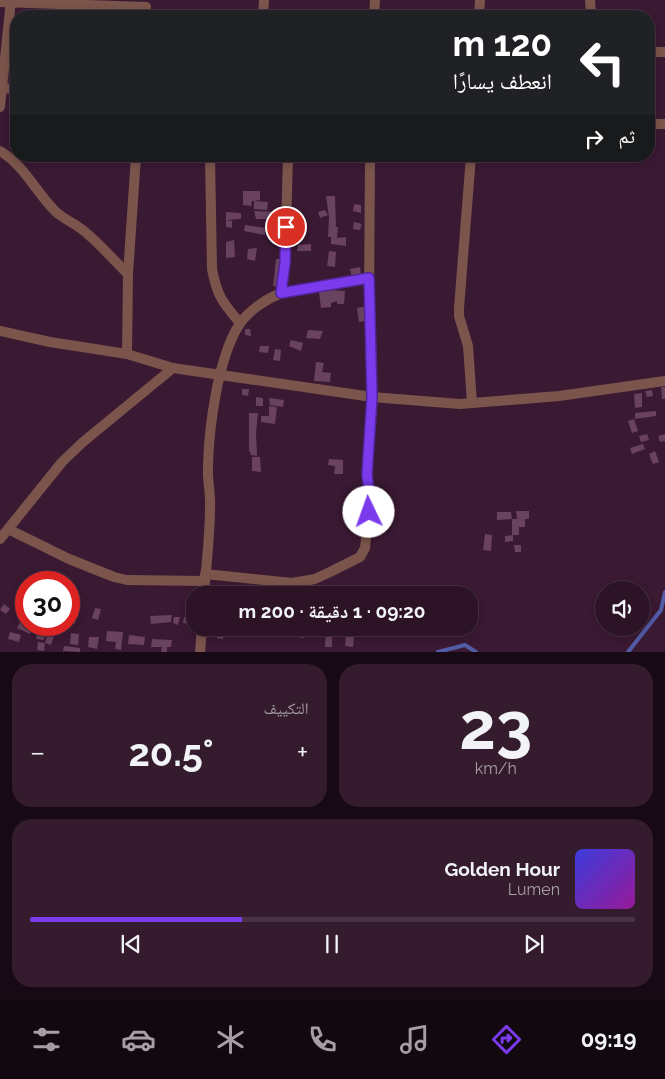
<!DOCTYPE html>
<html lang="ar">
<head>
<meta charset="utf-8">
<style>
	body { margin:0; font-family:Raleway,"Noto Naskh Arabic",sans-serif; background:#341c2e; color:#f1f3f6; direction:rtl; height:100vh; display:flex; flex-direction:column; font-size:19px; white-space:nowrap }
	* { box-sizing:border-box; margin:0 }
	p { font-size:16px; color:#a69ea7 }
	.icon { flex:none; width:28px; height:28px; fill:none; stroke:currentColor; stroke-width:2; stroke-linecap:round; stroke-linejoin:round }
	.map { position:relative; height:652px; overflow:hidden; direction:ltr }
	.panel { display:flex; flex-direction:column; gap:12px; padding:12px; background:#180a15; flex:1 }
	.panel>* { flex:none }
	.hud { position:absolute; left:10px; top:10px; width:645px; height:152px; border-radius:20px; box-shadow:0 2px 8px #0003,0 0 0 1px #483243; direction:rtl; background:#202124; color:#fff; overflow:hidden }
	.buttons { position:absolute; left:595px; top:581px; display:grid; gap:10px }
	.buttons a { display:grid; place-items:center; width:55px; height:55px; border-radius:50%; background:#2c1326; box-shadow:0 2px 8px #0003,0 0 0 1px #483243; font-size:25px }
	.speed { position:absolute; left:15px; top:571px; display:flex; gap:10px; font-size:25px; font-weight:700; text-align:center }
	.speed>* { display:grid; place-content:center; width:65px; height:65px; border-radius:50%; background:#2c1326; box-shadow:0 2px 8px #0003,0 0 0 1px #483243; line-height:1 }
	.speed .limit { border:8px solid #d22; background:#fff; color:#111 }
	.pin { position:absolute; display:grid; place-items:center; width:42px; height:42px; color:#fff; margin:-21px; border:2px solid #fff; border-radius:50%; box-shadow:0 1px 5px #0007 }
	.me { position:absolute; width:55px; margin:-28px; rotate:357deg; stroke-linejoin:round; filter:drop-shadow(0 0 4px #0008) }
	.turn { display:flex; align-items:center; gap:18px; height:105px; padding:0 20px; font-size:22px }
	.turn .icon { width:65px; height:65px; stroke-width:2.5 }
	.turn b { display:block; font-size:35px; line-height:42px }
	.then { display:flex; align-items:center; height:48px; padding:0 20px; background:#0003; gap:10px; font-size:19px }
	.big { font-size:38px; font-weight:700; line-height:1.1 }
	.panel .card { flex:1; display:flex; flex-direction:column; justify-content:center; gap:8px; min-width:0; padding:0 18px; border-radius:20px; background:#341c2e }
	.panel .dial { align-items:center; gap:0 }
	.dial b { font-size:65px; line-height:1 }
	.song { display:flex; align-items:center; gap:15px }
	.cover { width:60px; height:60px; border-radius:8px; background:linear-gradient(135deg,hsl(240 70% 55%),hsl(300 70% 35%)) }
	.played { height:5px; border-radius:2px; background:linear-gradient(90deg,#7c3aed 35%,#483243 35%) }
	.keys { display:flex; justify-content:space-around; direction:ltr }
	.heat { display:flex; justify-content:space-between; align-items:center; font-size:28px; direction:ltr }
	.panel .tiles { flex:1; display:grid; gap:12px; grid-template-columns:1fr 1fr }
	.card:last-child { grid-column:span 2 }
	.trip { position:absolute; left:186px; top:586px; width:292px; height:50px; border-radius:20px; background:#2c1326; box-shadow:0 2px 8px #0003,0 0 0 1px #483243; font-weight:700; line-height:50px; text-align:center; direction:rtl }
	.menu { display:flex; height:80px; justify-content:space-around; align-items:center; background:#12080f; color:#a69ea7 }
	.menu .icon { width:35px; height:35px }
	.menu .on { color:#7c3aed }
	.menu b { font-size:22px; color:#f1f3f6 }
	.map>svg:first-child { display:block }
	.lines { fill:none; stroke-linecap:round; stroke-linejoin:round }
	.stream { stroke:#525ba6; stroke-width:4 }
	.building { fill:#68425f }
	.street { stroke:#7b554b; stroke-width:10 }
	.route-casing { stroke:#51269a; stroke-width:12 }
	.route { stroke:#7c3aed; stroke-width:9 }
</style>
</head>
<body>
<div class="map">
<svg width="665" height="652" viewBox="0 0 665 652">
	<rect width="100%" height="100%" fill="#3a1933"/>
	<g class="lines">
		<!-- stream -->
		<g class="stream">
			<path d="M438,652l27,-7 11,7"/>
			<path d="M628,652l33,-42 4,-18"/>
		</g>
	</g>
	<!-- building -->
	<g class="building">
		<path d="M243,191h17v9l-6,1 14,1 -1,8 -13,-1v-8h-2l-1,5 -8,-1z"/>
		<path d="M326,196h9l1,31h2l-1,11 9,-1v9l-15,-2v-7h-3l1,-20z"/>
		<path d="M354,204l7,1v8l-8,-2z"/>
		<path d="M325,210l3,5 -8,3 -2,-6z"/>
		<path d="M254,211l29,1 -1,7h-26z"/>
		<path d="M226,212l15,1v6l-15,1z"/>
		<path d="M226,220l6,1v7l-6,-1z"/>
		<path d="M354,222l8,2 -2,6 -7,-1z"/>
		<path d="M245,225l21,3 -1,7 -21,-4z"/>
		<path d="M234,240l1,17 -9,1v-16z"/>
		<path d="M311,244v7h-14l1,-6z"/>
		<path d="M257,248l-2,13 -8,-2 1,-10z"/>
		<path d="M329,251l7,1 -1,15 -8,-1z"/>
		<path d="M276,259h7l-4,28 -6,-1z"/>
		<path d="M360,267l1,8 -9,2 -2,-8z"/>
		<path d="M330,290l15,1 -1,13h-7v-3l-6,2v4l-10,1 -2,-16z"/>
		<path d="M367,306v15l-8,1 -2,-14z"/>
		<path d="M245,329h5l1,7 -6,-1z"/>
		<path d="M308,330l15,1 -3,8 -14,-1z"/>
		<path d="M291,340l12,3 -2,8 -12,-5z"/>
		<path d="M260,346h9l-1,7 -9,-1z"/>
		<path d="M275,349l6,1 -1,11 -7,-1z"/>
		<path d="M316,362l8,1 -2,9 9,1 -1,9 -16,-1z"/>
		<path d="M661,387h4v12h-3z"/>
		<path d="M242,389h7l-1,7 -6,-1z"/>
		<path d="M652,390l1,6 -6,1 -2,-6z"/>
		<path d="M642,393v14l-7,1 -1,-14z"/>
		<path d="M256,397l7,1v8h-7z"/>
		<path d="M269,398l15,2 -1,7 -13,-2z"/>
		<path d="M269,406l8,1 -2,17 -14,-2v-6h8z"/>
		<path d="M656,411v5l-21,3v-6z"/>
		<path d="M249,413h9l-2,20 1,23 -6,-1 -2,-5z"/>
		<path d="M634,419l4,12 -6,2 -4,-12z"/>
		<path d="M647,434l2,6 -8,2 -2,-6z"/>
		<path d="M665,434v7l-5,1 -2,-6z"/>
		<path d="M643,444l2,5 -13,5 -2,-6z"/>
		<path d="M655,451l4,11 -6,2 -4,-10z"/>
		<path d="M252,457h8l1,15 -9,-1z"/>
		<path d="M329,459l14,1v14h-9l1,-8 -7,-1z"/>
		<path d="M516,511h13v8h-4v8h-6v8h-7v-16h5z"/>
		<path d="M497,512h14l1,7 -15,1z"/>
		<path d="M485,534l7,1 -1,16 -8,-1z"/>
		<path d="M513,535v6l-8,1v-6z"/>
		<path d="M514,545h7v7h-6z"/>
		<path d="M4,604l6,5 -4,5 -6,-4z"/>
		<path d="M95,608l6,1 -3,11 -6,-2z"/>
		<path d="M69,611l8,1 -2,12 -6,-1z"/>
		<path d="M172,615l-1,7 -20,2 -1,-8z"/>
		<path d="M174,617h6l-2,8 -5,-2z"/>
		<path d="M184,617l11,1v7l-12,-2z"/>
		<path d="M21,620l5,2 -2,7 2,-4 8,1 -4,8 -13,-6z"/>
		<path d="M326,628h6v19h-7z"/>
		<path d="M49,629l7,1 -5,15 -6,-2z"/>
		<path d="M217,630l7,1 -1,8 -6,-1z"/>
		<path d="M299,630l7,1 -2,7 -6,-1z"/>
		<path d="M107,631l16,1 -2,18 -6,-1 1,-7 -10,-1z"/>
		<path d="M10,632l11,3 -2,7 -11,-3z"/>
		<path d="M71,633l8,1 -1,11 -8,-1z"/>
		<path d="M37,634l8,1 -1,5 -8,-1z"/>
		<path d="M129,635l16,2 -1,8 -16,-1z"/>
		<path d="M346,636l8,1 -1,10 -8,-1z"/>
		<path d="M89,637h10l-2,12 -9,-2z"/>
		<path d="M152,639l20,1 -1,7h-4v5h-6l1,-5h-11z"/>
		<path d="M38,642l7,1 -1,8 -7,-1z"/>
		<path d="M64,646l16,2v4l-17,-1z"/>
	</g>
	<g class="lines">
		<!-- street -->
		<g class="street">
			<path d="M590,0l1,16"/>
			<path d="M0,2l146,5"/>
			<path d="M263,16l1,-16"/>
			<path d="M374,16l1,-16"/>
			<path d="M479,16l1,-16"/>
			<path d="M649,52h16"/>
			<path d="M0,88l16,1"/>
			<path d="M0,107l11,-107"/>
			<path d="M649,124h16"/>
			<path d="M0,151c24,14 35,40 55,60 7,7 17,11 25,17 17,12 32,31 48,46"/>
			<path d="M210,156l2,113c5,27 11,34 28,54"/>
			<path d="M471,156l-12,152v8l9,30 4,57"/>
			<path d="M281,293l4,-30 3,-107"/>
			<path d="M0,331l50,11 77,12 46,14 199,29 88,7 99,-8 106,-15"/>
			<path d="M127,354l1,-80 8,-118"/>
			<path d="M8,529l61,30 45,18 13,3 78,1"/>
			<path d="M0,539l62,-77 21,-20 90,-74"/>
			<path d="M205,574l87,9 23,-4 17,-8 28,-14 5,-9 5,-50 -3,-23 5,-78 -3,-91 1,-150"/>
			<path d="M204,595c2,-29 6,-58 6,-87 1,-14 -3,-28 -2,-42 1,-40 10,-108 31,-141 9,-14 27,-26 42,-32l88,-15"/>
			<path d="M200,652l2,-24"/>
		</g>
	</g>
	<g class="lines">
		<!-- route casing -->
		<g class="route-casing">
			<path id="route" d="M286,227l-1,36 -4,30 88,-15 3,119 -5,78 3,23 -1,14"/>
		</g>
		<!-- route -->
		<use href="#route" class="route"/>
	</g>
</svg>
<div class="buttons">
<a><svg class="icon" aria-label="sound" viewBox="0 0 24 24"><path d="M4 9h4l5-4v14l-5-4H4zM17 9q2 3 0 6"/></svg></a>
</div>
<div class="speed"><div class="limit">30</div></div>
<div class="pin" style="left:286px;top:227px;background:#d93025"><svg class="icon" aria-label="arrive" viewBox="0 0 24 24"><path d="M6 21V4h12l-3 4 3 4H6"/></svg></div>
<svg class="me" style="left:369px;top:512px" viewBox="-20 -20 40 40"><circle r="19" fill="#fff"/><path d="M0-13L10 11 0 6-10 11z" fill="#7c3aed"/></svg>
<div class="trip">09:20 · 1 دقيقة · 200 m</div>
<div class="hud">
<div class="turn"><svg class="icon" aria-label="left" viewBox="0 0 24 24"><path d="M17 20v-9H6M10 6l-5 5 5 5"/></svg><div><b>120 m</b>انعطف يسارًا</div></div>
<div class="then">ثم<svg class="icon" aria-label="right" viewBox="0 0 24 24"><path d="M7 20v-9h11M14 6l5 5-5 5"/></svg></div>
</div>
</div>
<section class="panel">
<div class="tiles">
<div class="card dial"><b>23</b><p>km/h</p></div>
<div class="card"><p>التكييف</p>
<div class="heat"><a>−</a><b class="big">20.5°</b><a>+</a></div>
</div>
<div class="card">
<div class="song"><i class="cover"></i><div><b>Golden Hour</b><p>Lumen</p></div></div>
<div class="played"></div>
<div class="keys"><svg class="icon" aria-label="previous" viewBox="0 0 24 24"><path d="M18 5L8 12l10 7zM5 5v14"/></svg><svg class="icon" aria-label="pause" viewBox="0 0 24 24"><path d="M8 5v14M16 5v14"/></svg><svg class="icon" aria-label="next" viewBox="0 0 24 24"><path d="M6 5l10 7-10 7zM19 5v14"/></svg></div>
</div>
</div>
</section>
<nav class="menu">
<b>09:19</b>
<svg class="icon on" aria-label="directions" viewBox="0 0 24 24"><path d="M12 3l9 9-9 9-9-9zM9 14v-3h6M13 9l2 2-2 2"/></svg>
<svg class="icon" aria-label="music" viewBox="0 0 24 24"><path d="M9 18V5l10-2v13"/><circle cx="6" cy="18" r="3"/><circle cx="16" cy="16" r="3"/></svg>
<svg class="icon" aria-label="phone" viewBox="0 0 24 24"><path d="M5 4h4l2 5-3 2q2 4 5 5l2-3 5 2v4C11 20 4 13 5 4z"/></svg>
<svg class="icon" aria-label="climate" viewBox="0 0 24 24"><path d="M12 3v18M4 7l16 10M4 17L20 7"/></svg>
<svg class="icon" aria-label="car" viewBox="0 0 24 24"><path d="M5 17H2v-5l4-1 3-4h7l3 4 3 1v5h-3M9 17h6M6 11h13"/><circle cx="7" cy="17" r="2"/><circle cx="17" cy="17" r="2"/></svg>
<svg class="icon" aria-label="filters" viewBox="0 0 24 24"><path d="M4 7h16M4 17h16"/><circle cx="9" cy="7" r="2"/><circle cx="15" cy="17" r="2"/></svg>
</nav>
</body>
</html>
